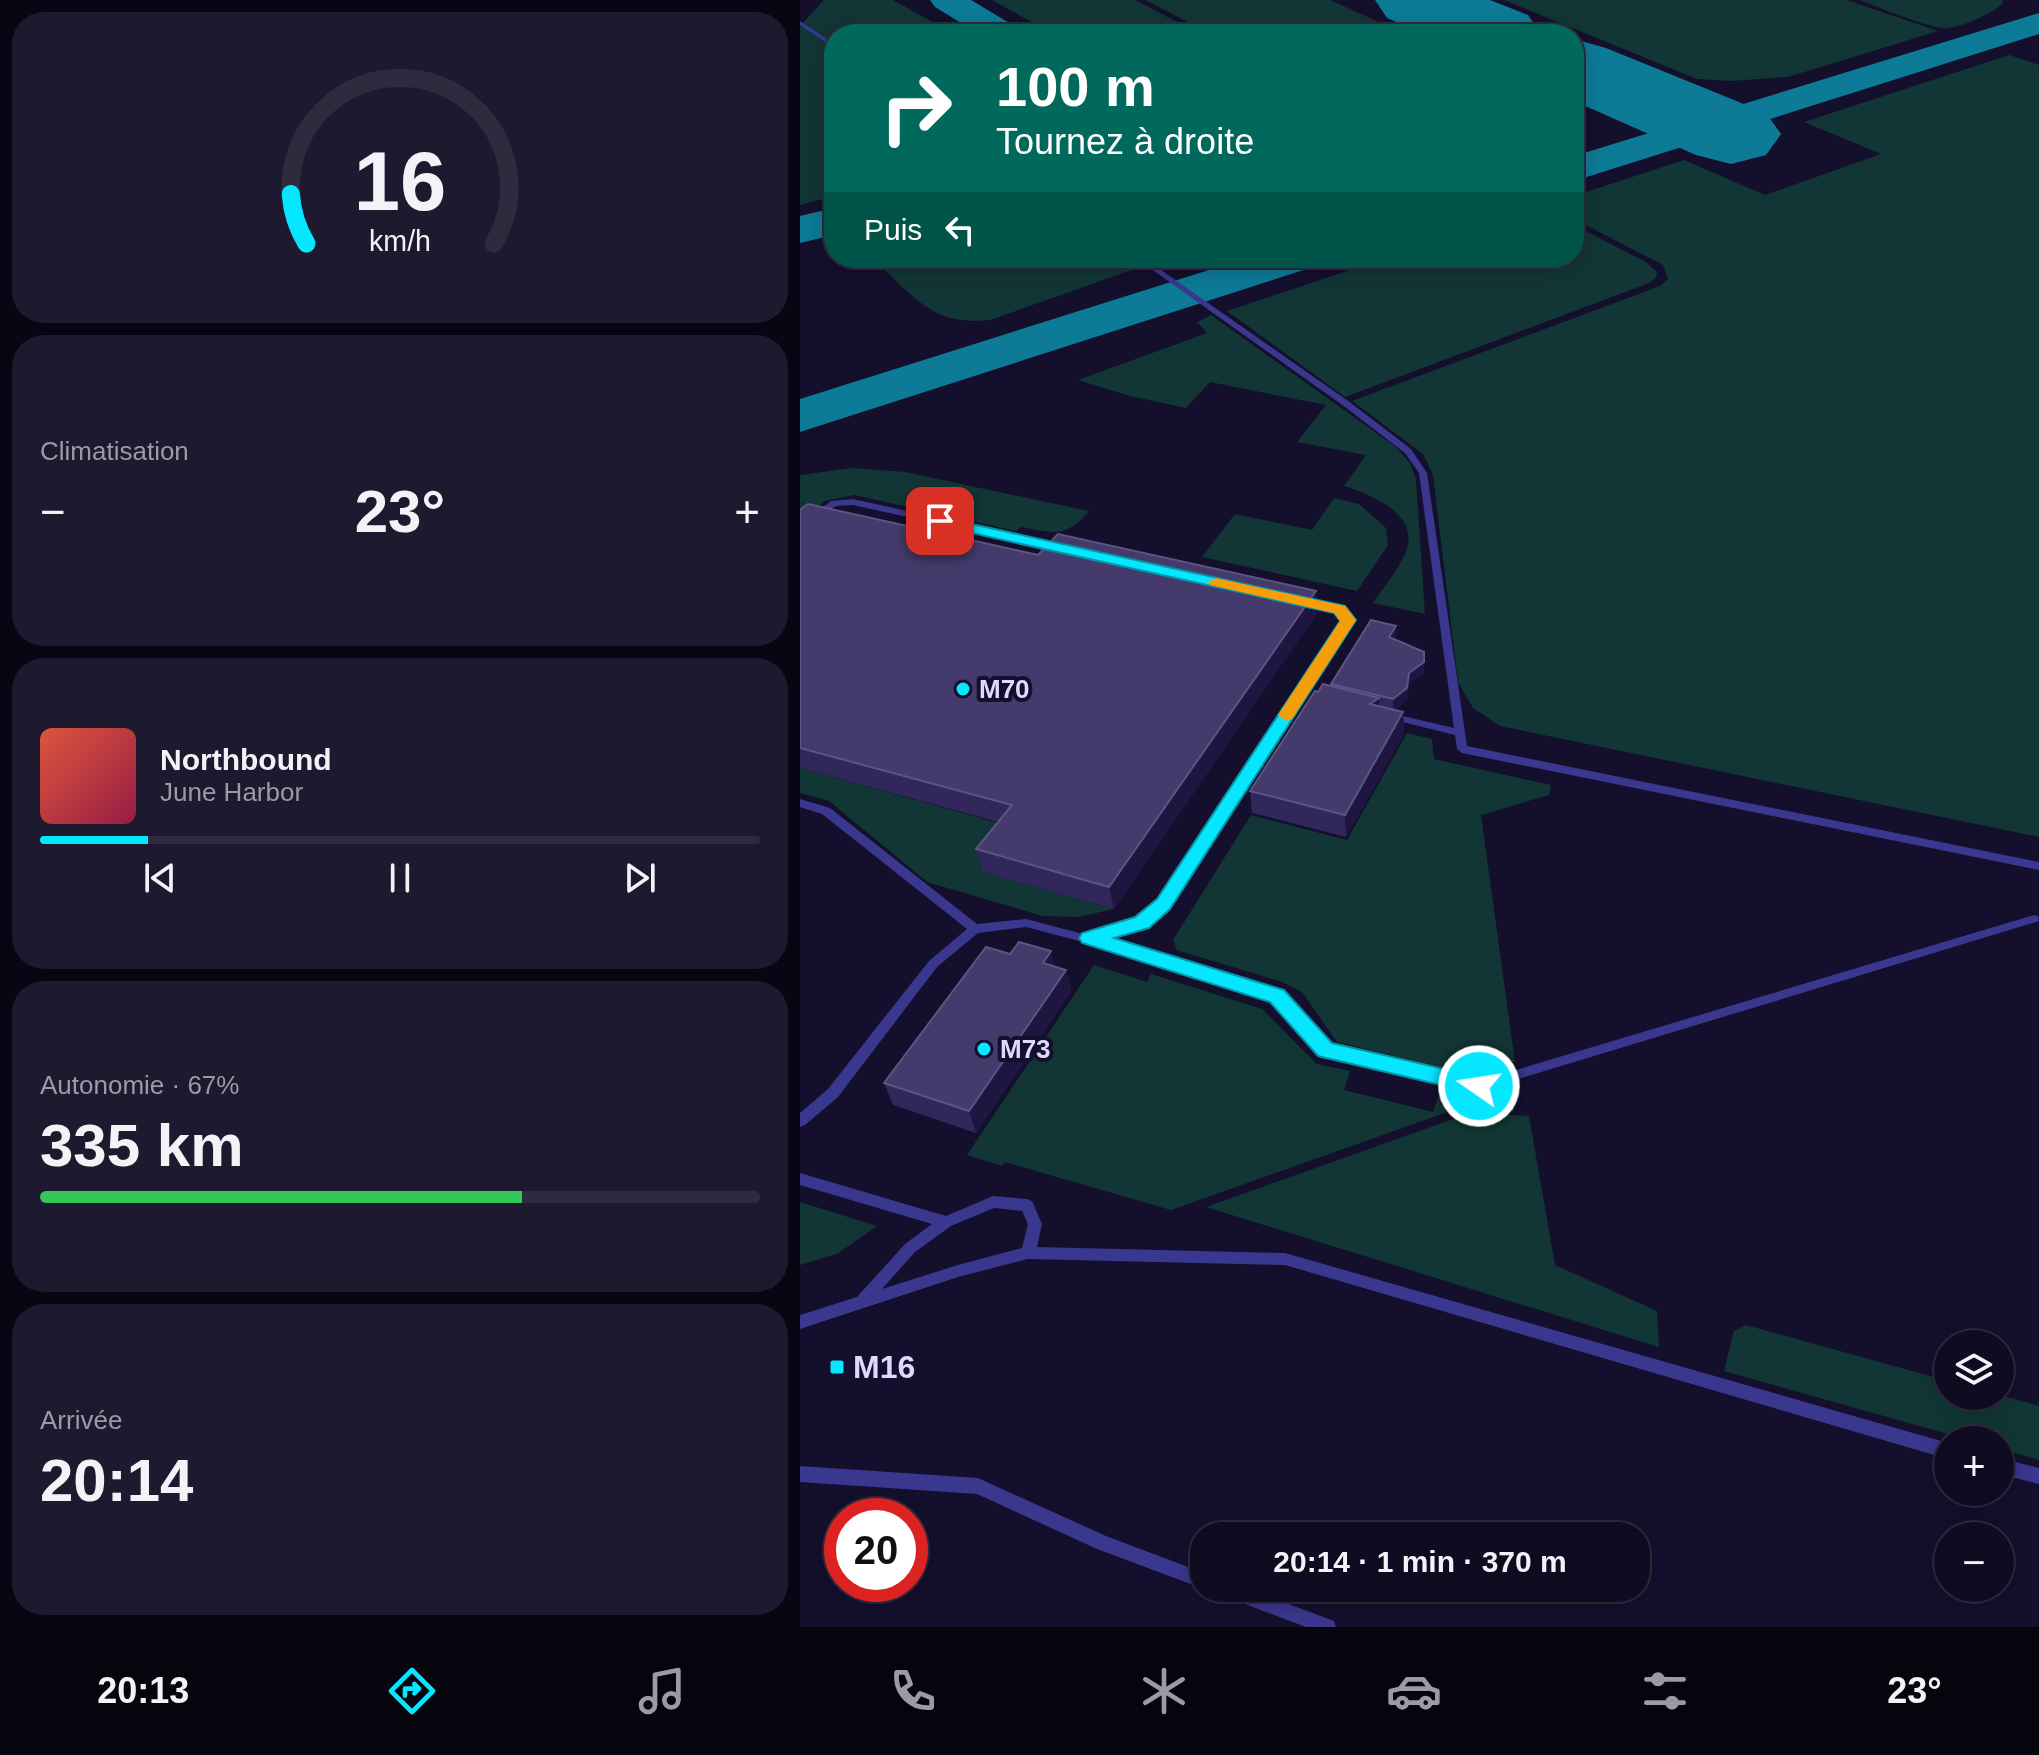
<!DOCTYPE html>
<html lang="fr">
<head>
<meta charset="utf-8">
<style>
	body { margin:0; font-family:Helvetica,sans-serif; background:#1d192e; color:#f1f3f6; height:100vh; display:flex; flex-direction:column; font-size:30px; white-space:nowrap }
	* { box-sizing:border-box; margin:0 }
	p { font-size:26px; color:#9b9ba5 }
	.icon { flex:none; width:44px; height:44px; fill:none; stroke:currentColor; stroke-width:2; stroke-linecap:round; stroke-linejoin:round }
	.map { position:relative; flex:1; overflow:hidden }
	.panel { display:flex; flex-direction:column; gap:12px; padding:12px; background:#080612; width:800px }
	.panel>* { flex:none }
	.banner { position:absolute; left:24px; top:24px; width:760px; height:244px; border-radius:32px; box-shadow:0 4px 20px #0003,0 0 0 2px #2f2b3f; background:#00695c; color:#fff; overflow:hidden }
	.controls { position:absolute; left:1134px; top:1330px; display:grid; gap:16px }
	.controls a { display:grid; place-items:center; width:80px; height:80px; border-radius:50%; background:#0f0b21; box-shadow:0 4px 20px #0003,0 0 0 2px #2f2b3f; font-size:40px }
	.speed { position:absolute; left:24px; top:1498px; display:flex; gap:16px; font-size:40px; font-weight:700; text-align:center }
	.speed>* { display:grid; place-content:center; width:104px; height:104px; border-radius:50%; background:#0f0b21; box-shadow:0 4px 20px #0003,0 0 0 2px #2f2b3f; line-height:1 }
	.speed .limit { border:12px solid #d22; background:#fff; color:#111 }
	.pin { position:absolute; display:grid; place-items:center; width:68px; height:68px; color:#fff; margin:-34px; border-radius:16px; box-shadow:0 4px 12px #0006 }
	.me { position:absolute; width:88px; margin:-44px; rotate:283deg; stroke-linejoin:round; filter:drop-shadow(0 0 6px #0008) }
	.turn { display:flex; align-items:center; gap:28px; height:168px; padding:0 40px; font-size:36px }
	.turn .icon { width:104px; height:104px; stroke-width:2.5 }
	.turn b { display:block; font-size:56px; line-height:68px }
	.then { display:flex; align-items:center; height:76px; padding:0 40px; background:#0003; gap:16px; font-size:30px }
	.big { font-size:60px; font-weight:600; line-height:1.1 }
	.panel .card { flex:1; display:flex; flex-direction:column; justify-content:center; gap:12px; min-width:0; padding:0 28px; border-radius:32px; background:#1d192e }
	.panel .dial { align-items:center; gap:0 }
	.dial svg { height:208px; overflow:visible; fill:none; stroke:#2f2b3f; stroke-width:7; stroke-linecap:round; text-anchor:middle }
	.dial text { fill:#f1f3f6; stroke:none }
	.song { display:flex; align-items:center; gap:24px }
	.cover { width:96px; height:96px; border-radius:12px; background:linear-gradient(135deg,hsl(10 70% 55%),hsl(340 70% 35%)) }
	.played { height:8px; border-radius:4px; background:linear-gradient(90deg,#06e6ff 15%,#2f2b3f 15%) }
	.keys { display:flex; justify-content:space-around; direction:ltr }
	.heat { display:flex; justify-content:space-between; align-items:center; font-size:44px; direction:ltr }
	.charge { height:12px; border-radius:6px; background:linear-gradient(90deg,#34c759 67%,#2f2b3f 0) }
	.trip { position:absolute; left:390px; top:1522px; width:460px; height:80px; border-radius:32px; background:#0f0b21; box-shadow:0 4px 20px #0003,0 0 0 2px #2f2b3f; font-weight:600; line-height:80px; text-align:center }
	.dock { display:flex; height:128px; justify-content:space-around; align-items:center; background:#06040d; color:#9b9ba5 }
	.dock .icon { width:56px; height:56px }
	.dock .selected { color:#06e6ff }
	.dock b { font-size:36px; color:#f1f3f6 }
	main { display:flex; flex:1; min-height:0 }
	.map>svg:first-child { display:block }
	.green { fill:#123635 }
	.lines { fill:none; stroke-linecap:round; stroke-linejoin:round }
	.taxiway { fill:#0d7a96; fill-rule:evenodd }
	.runway { fill:#0d7a96; fill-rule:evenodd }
	.service { fill:#3a378e; fill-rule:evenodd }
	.wall { fill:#31275a }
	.shaded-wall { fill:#1e1640 }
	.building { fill:#443b6c; stroke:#5c5483; stroke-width:2 }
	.route { fill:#06e6ff; stroke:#0496a6; stroke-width:2 }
	.slow { fill:#f59e0b }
	.poi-dot { fill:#06e6ff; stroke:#140f2c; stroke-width:3 }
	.labels { text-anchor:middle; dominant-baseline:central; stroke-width:8; stroke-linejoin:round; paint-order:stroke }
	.poi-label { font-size:26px; font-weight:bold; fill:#dedaff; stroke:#140f2c; text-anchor:start }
	.near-poi-label { font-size:32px; font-weight:bold; fill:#dedaff; stroke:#140f2c; text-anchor:start }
</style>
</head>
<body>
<main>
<section class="panel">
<div class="card dial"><svg viewBox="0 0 100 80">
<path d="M14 69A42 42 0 1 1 86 69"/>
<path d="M14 69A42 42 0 0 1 8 50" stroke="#06e6ff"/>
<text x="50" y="56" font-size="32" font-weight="700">16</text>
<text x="50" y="72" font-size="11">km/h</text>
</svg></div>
<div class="card"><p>Climatisation</p>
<div class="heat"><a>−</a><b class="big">23°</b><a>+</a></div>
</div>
<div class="card">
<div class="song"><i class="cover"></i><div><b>Northbound</b><p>June Harbor</p></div></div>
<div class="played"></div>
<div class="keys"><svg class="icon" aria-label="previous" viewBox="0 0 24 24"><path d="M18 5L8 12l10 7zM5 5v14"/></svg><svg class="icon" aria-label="pause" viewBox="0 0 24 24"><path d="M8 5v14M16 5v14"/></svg><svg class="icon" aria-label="next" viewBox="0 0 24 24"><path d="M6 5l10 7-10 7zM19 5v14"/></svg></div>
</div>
<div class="card"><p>Autonomie · 67%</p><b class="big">335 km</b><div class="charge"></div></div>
<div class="card"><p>Arrivée</p><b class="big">20:14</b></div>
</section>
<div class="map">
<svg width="1239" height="1627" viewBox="0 0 1239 1627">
	<rect width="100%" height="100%" fill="#140f2c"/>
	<!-- green -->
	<g class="green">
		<path d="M24,0h69l61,34h-120v162l-34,9v-179z"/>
		<path d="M192,0h143l65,34h-147z"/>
		<path d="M345,0h185l60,27v7h-179z"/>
		<path d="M704,0h343l91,31 -150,46 -57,4 -34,-2z"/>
		<path d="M1059,0h143l1,3c-9,10 -48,28 -62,25 -27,-5 -56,-19 -82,-28z"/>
		<path d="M1209,55l30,10v772l-539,-111 -27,-18 -15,-26 -25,-207 -10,-21 -71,-53 308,-115 8,-7 -5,-14 -89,-46v-23l110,-36 81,35 116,-41 -77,-32z"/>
		<path d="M774,225l72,37 11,10 -1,6 -7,5 -304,114 -118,-86 159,-53h188z"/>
		<path d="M72,258h294l-176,62c-59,7 -78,-26 -118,-62z"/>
		<path d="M411,315l185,132 14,16 6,16 9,135 -52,-11c10,-15 23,-30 31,-47 20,-40 -31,-61 -60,-70l22,-31 -69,-13 29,-37 -116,-23 -24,26 -56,-12 -52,-16 129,-47 -10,-11z"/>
		<path d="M52,468l53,4 184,39c-24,28 -35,22 -68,16l-5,4 -162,-36 -29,6 -25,21v-47z"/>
		<path d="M534,498l25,6 27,24 2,17 -31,46 -155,-34 33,-43 77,16z"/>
		<path d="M607,733l25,6 2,20 117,26 -2,10 -68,20 34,247 -13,1 -7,17 -158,-38 -35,-50 -20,-10 -105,-32 -4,-10 78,-125 96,25z"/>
		<path d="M0,768l217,60 -34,44 131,37 -36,8 -35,-1 -116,-34 -98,-81 -29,-8z"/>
		<path d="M294,965l53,17 4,-8 111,35 55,55 33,7 -6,19 89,22 7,-21 30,7v6l-299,106 -166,-48 -3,4 -35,-11z"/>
		<path d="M670,1113l59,3 26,149 102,46 2,36 -453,-140z"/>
		<path d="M0,1202l77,24 -40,28 -37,11z"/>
		<path d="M946,1325l202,56v15l52,-1 39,11v54l-39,-11v-9h-31l-245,-69 10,-40z"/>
	</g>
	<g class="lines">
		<!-- taxiway -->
		<g class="taxiway">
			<path d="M130,0h41l45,27 6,7h-43l-44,-27z"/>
			<path d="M646,2c14,3 22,10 30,22l-2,10h-36l3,-8 -12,-14 5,-7z"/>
			<path d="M1239,13v21l-465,147v-25z"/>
			<path d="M774,57l18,4 5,8 -5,8 -18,2z"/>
			<path d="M34,208v27l-34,8v-27z"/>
			<path d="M447,258h70l-7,10 -510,164v-33z"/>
		</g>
		<!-- runway -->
		<g class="runway">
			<path d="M575,0h115l38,15 13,19h-117l-37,-16z"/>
			<path d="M774,39l32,9 160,65 15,21 -15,21 -35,9 -35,-9 -122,-54z"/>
		</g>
		<!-- service -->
		<g class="service">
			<path d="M0,21l34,23v4l-34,-23z"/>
			<path d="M336,258h8l207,145 60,46 16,24 40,273 572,116v8l-577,-117 -5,-4 -2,-14 -69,-17 -1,-2 1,-2 4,-1 64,15 -35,-255 -14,-20 -60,-46z"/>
			<path d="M53,499l208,46 5,3 -5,3 -208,-46 -17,1 -36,26v-7l31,-24z"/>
			<path d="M504,599l38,9 11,12 -186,287 -21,19 -43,13 52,13 126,41 49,53 149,35 555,-166 4,1 1,5 -560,170 -157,-37 -49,-55 -118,-38 -129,-34 -48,6 -41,34 -99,130 -33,28 -5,2v-14l28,-24 101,-128 38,-32 -145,-115 -22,-7v-8l30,9 147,116 49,-5 61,16 51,-15 21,-19 184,-281 -7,-8 -35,-8 -2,-2 2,-2z"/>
			<path d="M0,1173l146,43 47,-20 34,3 5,2 10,23 -5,23 248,6 663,190v16l-663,-194 -257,-6 -70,18 -158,52v-14l57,-18 48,-53 27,-20 -132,-39zM194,1208l28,3 6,13 -6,24 -64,17 -76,24 33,-37 36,-26z"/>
			<path d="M1200,1458l39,10v16l-39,-10z"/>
			<path d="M0,1466l178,12 128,58 98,37v15h3l-3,1 -107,-40 -120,-55 -177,-12z"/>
			<path d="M416,1588h30l88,33 2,6h-30l-88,-33z"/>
		</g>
	</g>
	<!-- wall -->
	<g class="wall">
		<path d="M0,510l238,45 278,36 1,22 -203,296 -132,-37 -6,-23 22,-27 -198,-54z"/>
		<path d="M596,637l-1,2 29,34 -15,11 -2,16 -13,10 9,2 1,22 -58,103 -94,-24 -2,-22 68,-99 13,-6v-2z"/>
		<path d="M255,967l11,3 5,22 -95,141 -83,-28 -9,-22z"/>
	</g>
	<!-- shaded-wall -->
	<g class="shaded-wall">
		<path d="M516,591l1,22 -203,296 -5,-22z"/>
		<path d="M596,626v11l-7,11v-11z"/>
		<path d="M624,662v11l-15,11 -2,16 -14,10v-11l16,-26z"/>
		<path d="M579,698v22l-9,-16z"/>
		<path d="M603,712l1,22 -58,103 -1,-22z"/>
		<path d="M251,951l6,23 -14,-11z"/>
		<path d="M266,970l5,22 -95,141 -7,-22z"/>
	</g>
	<!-- building -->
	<g class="building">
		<path d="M8,504l230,51 20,-21 258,57 -207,296 -133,-38 36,-44 -212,-57v-238z"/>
		<path d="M571,620l25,6 -7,11 35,15v10l-15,11 -2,15 -14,11 -62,-15z"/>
		<path d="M523,684l56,14 -9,6 33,8 -58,103 -95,-24 65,-100 3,1z"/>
		<path d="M219,942l32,9 -8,12 23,7 -97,141 -85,-28 102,-136 24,7z"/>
	</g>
	<!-- route -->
	<path class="route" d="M140,517l405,89 11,14 -186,289 -21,19 -35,10 170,52 48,53 147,34 7,2 3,7 -3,6 -7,2 -161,-38 -48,-54 -188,-59 -3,-5 3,-5 53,-16 22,-18 183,-278 -6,-8 -399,-88 -2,-4z"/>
	<!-- slow -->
	<path class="slow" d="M416,578l129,28 11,14 -64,99 -6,2 -8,-6 62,-94 -6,-8 -124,-28 -2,-3z"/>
	<!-- markers -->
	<g class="poi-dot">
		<circle cx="163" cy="689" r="8"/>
		<circle cx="184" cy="1049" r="8"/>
		<rect x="29" y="1359" width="16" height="16" rx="4"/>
	</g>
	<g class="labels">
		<!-- poi labels -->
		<g class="poi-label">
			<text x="179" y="689">M70</text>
			<text x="200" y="1049">M73</text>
		</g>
		<!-- near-poi labels -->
		<g class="near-poi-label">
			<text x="53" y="1367">M16</text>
		</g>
	</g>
</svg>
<div class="controls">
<a><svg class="icon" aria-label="layers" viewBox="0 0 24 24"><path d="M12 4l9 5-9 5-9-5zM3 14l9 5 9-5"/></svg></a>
<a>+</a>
<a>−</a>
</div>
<div class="speed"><div class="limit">20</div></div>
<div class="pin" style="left:140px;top:521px;background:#d93025"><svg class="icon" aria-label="arrive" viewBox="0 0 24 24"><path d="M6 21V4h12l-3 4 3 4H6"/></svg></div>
<svg class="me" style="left:679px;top:1086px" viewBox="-20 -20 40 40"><circle r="17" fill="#06e6ff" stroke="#fff" stroke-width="3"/><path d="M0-11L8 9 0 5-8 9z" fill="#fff"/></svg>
<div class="trip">20:14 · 1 min · 370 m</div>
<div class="banner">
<div class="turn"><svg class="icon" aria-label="right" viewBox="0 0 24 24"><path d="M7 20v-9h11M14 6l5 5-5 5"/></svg><div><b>100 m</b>Tournez à droite</div></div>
<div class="then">Puis<svg class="icon" aria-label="left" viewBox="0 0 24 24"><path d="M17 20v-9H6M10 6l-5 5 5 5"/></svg></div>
</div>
</div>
</main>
<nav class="dock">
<b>20:13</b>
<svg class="icon selected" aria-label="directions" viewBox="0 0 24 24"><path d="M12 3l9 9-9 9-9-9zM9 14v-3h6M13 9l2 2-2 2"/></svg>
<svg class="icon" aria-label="music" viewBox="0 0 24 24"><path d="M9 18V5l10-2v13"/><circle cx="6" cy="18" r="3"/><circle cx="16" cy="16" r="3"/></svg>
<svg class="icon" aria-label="phone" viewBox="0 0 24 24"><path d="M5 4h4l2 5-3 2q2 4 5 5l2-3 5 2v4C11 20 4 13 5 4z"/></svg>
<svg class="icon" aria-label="climate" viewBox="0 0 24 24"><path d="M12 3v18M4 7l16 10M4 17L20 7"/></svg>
<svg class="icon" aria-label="car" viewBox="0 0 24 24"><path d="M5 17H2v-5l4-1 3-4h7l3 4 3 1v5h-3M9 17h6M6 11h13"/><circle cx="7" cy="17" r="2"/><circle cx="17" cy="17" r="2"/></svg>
<svg class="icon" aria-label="filters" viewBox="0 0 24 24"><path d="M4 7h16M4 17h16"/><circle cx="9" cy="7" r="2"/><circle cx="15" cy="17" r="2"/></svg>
<b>23°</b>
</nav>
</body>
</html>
